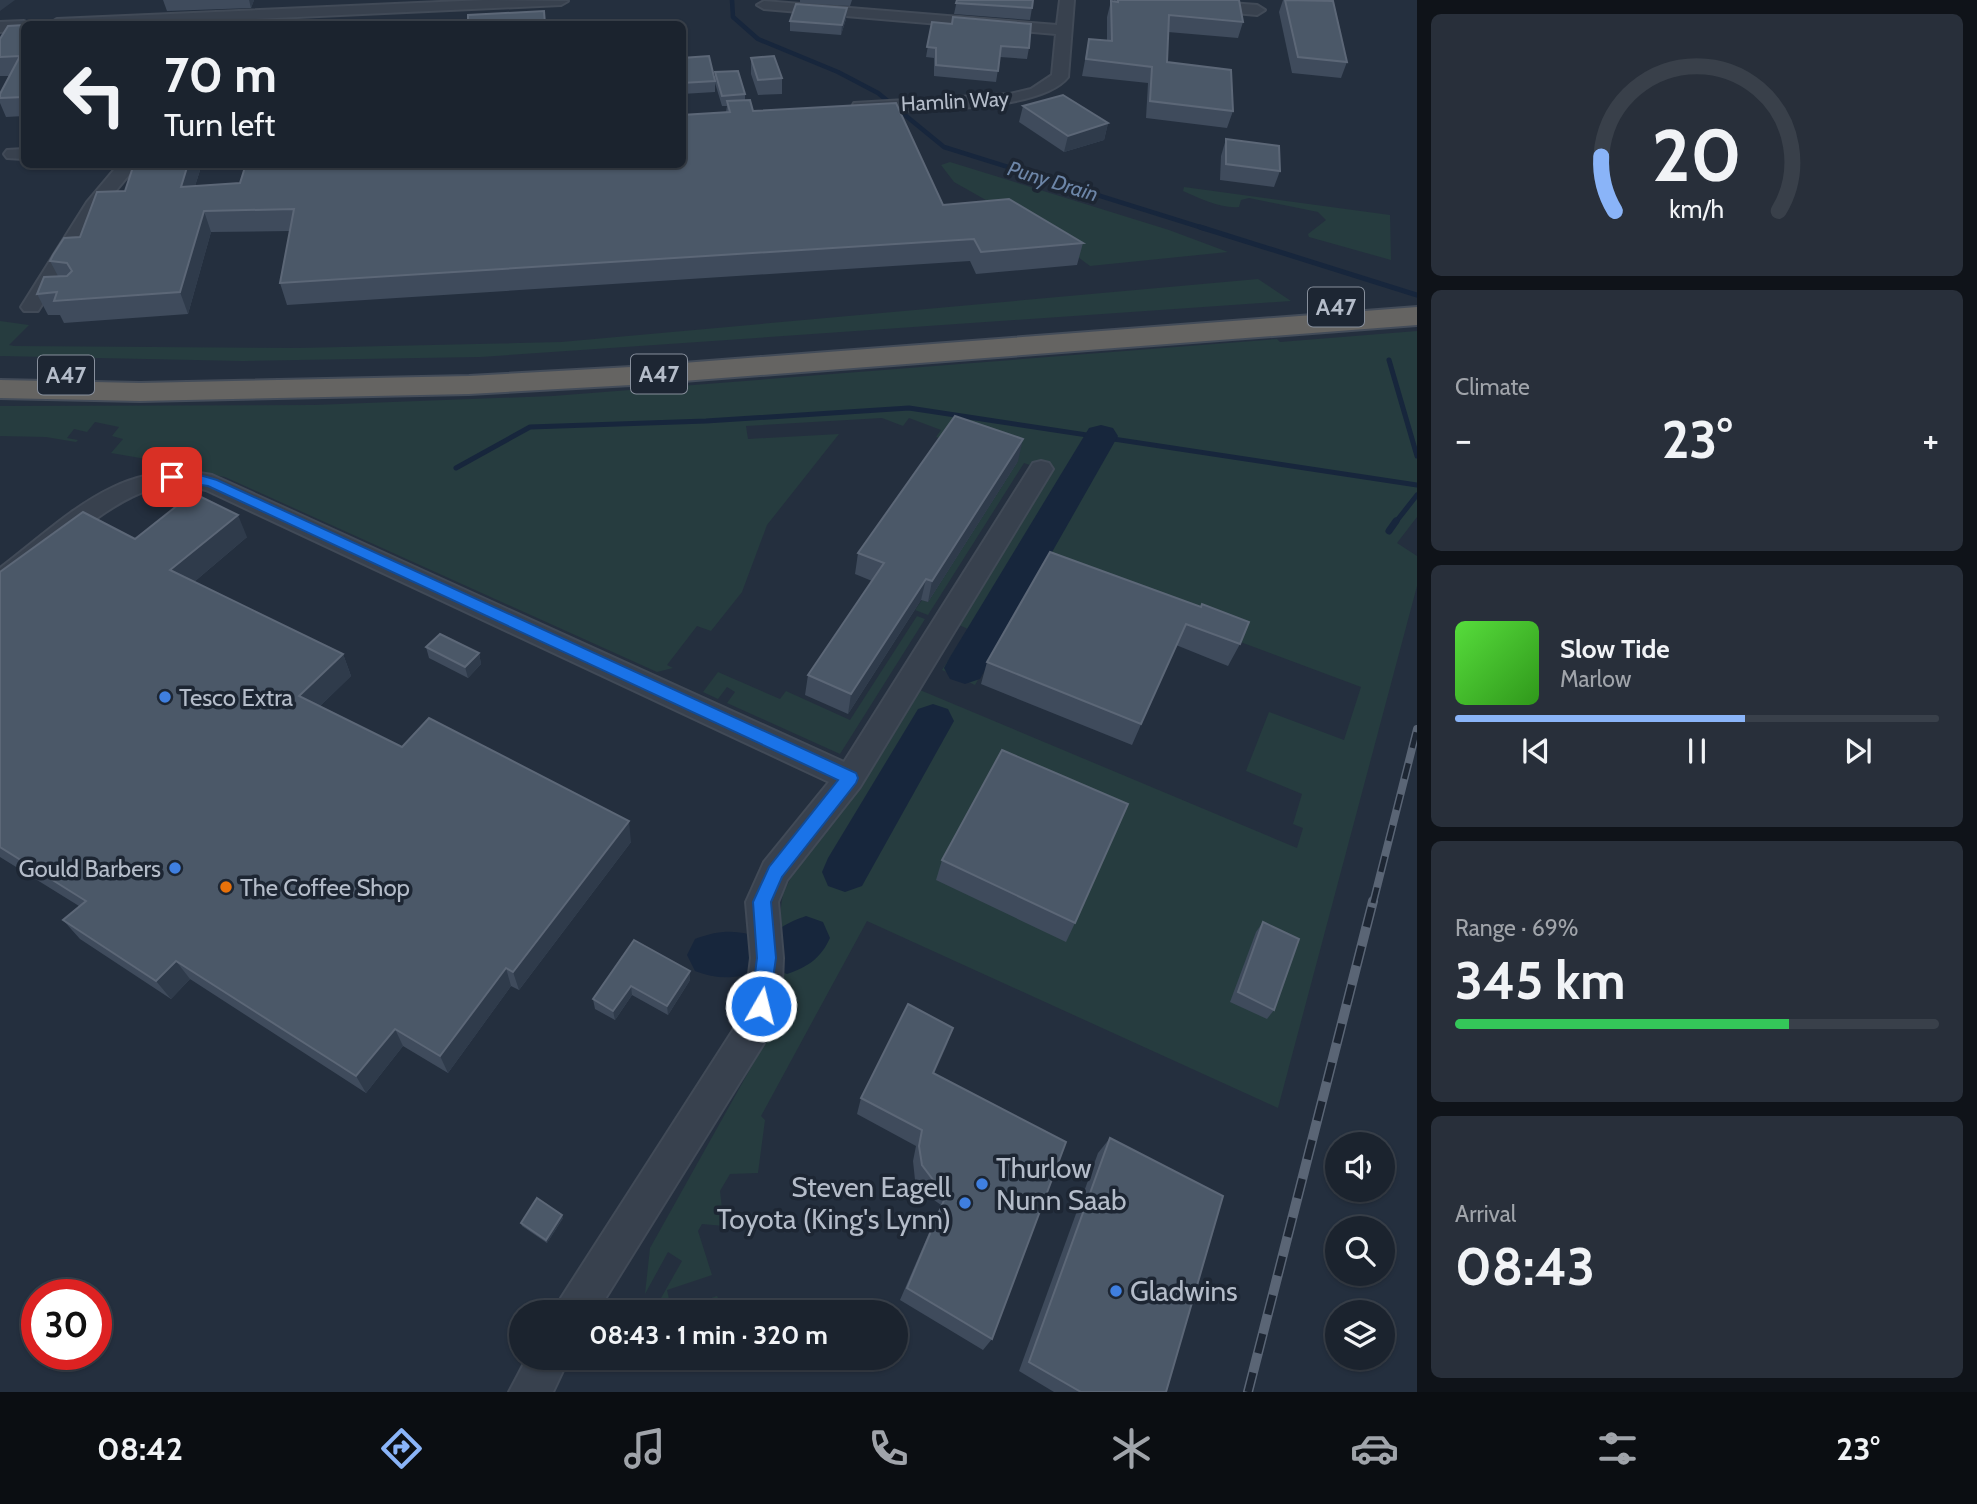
<!DOCTYPE html>
<html lang="en">
<head>
<meta charset="utf-8">
<style>
	body { margin:0; font-family:Cabin,sans-serif; background:#282f3a; color:#f1f3f6; height:100vh; display:flex; flex-direction:column; font-size:26px; white-space:nowrap }
	* { box-sizing:border-box; margin:0 }
	p { font-size:23px; color:#a0a4aa }
	.icon { flex:none; width:38px; height:38px; fill:none; stroke:currentColor; stroke-width:2; stroke-linecap:round; stroke-linejoin:round }
	.map { position:relative; flex:1; overflow:hidden }
	.drawer { display:flex; flex-direction:column; gap:14px; padding:14px; background:#0f1319; width:560px }
	.drawer>* { flex:none }
	.top-card { position:absolute; left:21px; top:21px; width:665px; height:147px; border-radius:10px; box-shadow:0 2px 5px #0004,0 0 0 2px #39404a; background:#1b232e; color:#f1f3f6; overflow:hidden }
	.buttons { position:absolute; left:1325px; top:1132px; display:grid; gap:14px }
	.buttons a { display:grid; place-items:center; width:70px; height:70px; border-radius:50%; background:#1b232e; box-shadow:0 2px 5px #0004,0 0 0 2px #39404a; font-size:35px }
	.speed { position:absolute; left:21px; top:1279px; display:flex; gap:14px; font-size:35px; font-weight:700; text-align:center }
	.speed>* { display:grid; place-content:center; width:91px; height:91px; border-radius:50%; background:#1b232e; box-shadow:0 2px 5px #0004,0 0 0 2px #39404a; line-height:1 }
	.speed .limit { border:10px solid #d22; background:#fff; color:#111 }
	.pin { position:absolute; display:grid; place-items:center; width:60px; height:60px; color:#fff; margin:-30px; border-radius:14px; box-shadow:0 4px 10px #0006 }
	.me { position:absolute; width:77px; margin:-38px; rotate:8deg; stroke-linejoin:round; filter:drop-shadow(0 0 5px #0008) }
	.turn { display:flex; align-items:center; gap:24px; height:147px; padding:0 28px; font-size:32px }
	.turn .icon { width:91px; height:91px; stroke-width:2.5 }
	.turn b { display:block; font-size:49px; line-height:60px }
	.big { font-size:52px; font-weight:700; line-height:1.1 }
	.drawer .widget { flex:1; display:flex; flex-direction:column; justify-content:center; gap:10px; min-width:0; padding:0 24px; border-radius:10px; background:#282f3a }
	.drawer .dial { align-items:center; gap:0 }
	.dial svg { height:182px; overflow:visible; fill:none; stroke:#39404a; stroke-width:7; stroke-linecap:round; text-anchor:middle }
	.dial text { fill:#f1f3f6; stroke:none }
	.song { display:flex; align-items:center; gap:21px }
	.cover { width:84px; height:84px; border-radius:10px; background:linear-gradient(135deg,hsl(110 70% 55%),hsl(110 70% 35%)) }
	.played { height:7px; border-radius:4px; background:linear-gradient(90deg,#8ab4f8 60%,#39404a 60%) }
	.keys { display:flex; justify-content:space-around; direction:ltr }
	.heat { display:flex; justify-content:space-between; align-items:center; font-size:38px; direction:ltr }
	.charge { height:10px; border-radius:5px; background:linear-gradient(90deg,#34c759 69%,#39404a 0) }
	.trip { position:absolute; left:509px; top:1300px; width:399px; height:70px; border-radius:35px; background:#1b232e; box-shadow:0 2px 5px #0004,0 0 0 2px #39404a; font-weight:700; line-height:70px; text-align:center }
	.menu { display:flex; height:112px; justify-content:space-around; align-items:center; background:#0b0e12; color:#a0a4aa }
	.menu .icon { width:49px; height:49px }
	.menu .on { color:#8ab4f8 }
	.menu b { font-size:32px; color:#f1f3f6 }
	main { display:flex; flex:1; min-height:0 }
	.map>svg:first-child { display:block }
	.green { fill:#263c3f }
	.lines { fill:none; stroke-linecap:round; stroke-linejoin:round }
	.stream-far2 { stroke:#17263c; stroke-width:4.5 }
	.stream-far1 { stroke:#17263c; stroke-width:5 }
	.stream { stroke:#17263c; stroke-width:7 }
	.river { fill:#17263c; fill-rule:evenodd }
	.minor-casing { stroke:#414a57; stroke-width:4 }
	.trunk-casing { stroke:#434c59; stroke-width:4 }
	.minor { fill:#38414e; fill-rule:evenodd }
	.trunk { fill:#656462; fill-rule:evenodd }
	.rail-far1-casing { stroke:#5a6575; stroke-width:8 }
	.rail-casing { stroke:#5a6575; stroke-width:10 }
	.rail-far1 { stroke:#1d2633; stroke-width:5; stroke-dasharray:16; stroke-linecap:butt }
	.rail { stroke:#1d2633; stroke-width:7; stroke-dasharray:20; stroke-linecap:butt }
	.wall { fill:#3f4b5c }
	.shaded-wall { fill:#2f3b4b }
	.building { fill:#4b5868; stroke:#5c6777; stroke-width:2 }
	.route { fill:#1a73e8; stroke:#114b97; stroke-width:2 }
	.shop-dot { fill:#3f7fe0; stroke:#1d2633; stroke-width:2.5 }
	.food-dot { fill:#e8710a; stroke:#1d2633; stroke-width:2.5 }
	.labels { text-anchor:middle; dominant-baseline:central; stroke-width:7; stroke-linejoin:round; paint-order:stroke }
	.far-street-label { font-size:21px; fill:#b4bcc9; stroke:#1d2633 }
	.far-water-label { font-size:21px; font-style:italic; fill:#6d86a8; stroke:#1d2633 }
	.shield { fill:#1d2633; stroke:#878f9c; stroke-width:2 }
	.shield-label { font-size:23px; font-weight:bold; fill:#b4bcc9 }
	.poi-label { font-size:24px; fill:#b4bcc9; stroke:#1d2633; text-anchor:start }
	.near-poi-label { font-size:28px; fill:#b4bcc9; stroke:#1d2633; text-anchor:start }
</style>
</head>
<body>
<main>
<div class="map">
<svg width="1417" height="1392" viewBox="0 0 1417 1392">
	<rect width="100%" height="100%" fill="#242f3e"/>
	<!-- green -->
	<g class="green">
		<path d="M950,162l219,68 59,22 -138,14 -39,-29 -97,-55 -13,-17z"/>
		<path d="M1184,187l206,28 1,45 -82,-23 -1,-3 18,-14 -8,-8 -69,-14 -8,2 -2,7c-18,2 -40,-9 -56,-16z"/>
		<path d="M1258,279l33,22 -811,56 -237,4 -243,-5v-35l29,4 -20,20 5,1 284,2 263,-6z"/>
		<path d="M1417,331v186l-20,26 20,13v30l-139,522 -411,-187 -106,195 4,4 -7,53 -28,1 -10,17 4,35 -22,-2 -4,7 14,44 -45,15 5,22 45,-16 8,16h-60l-9,-5 26,-46 -14,-9 -23,42 5,-46 122,-218 12,-77 -4,-39 3,-21 12,-23 75,-98 50,-82 377,158 6,-20 -10,-4 9,-30 -56,-23 23,-59 75,28 17,-53 -319,-119 -67,117 -33,-15 26,-41 -9,-4 92,-153 -27,-9 -96,152 -13,-5 7,-10 6,2 90,-141 -82,-24 5,-7 -32,-12 -6,8 -21,-8 -136,8 2,13 91,-5 -72,91 -25,67 -31,39 -14,-5 -30,39 6,3 -16,4 -432,-195 -35,-7 -25,2 -19,-13 -35,-6 12,-14 -11,-3 7,-9 -24,-5 -8,10 -13,-3 -7,9 11,2 -2,2 -30,-5 -46,-1v-30l314,-1 239,-9 724,-57 3,3z"/>
		<path d="M917,616l8,3 -85,135 -113,-51 8,-11 -8,-5 -9,12 -15,-7 15,-20 62,27 6,-8 64,29z"/>
	</g>
	<g class="lines">
		<!-- stream-far2 -->
		<path class="stream-far2" d="M732,0l1,17 25,22 80,33 40,21 66,54 262,82"/>
		<!-- stream-far1 -->
		<g class="stream-far1">
			<path d="M1200,227l217,68"/>
			<path d="M1389,360l28,96"/>
			<path d="M456,468l74,-41 176,-6 203,-13 508,77"/>
			<path d="M1395,523l22,-28"/>
		</g>
		<!-- stream -->
		<path class="stream" d="M1389,531l7,-10"/>
		<!-- river -->
		<g class="river">
			<path d="M1101,425l12,3 5,8 -138,243 -15,5 -15,-5 -6,-11 6,-11 139,-229z"/>
			<path d="M933,704l15,5 6,12 -92,165 -17,6 -17,-6 -6,-14 6,-14 90,-149z"/>
			<path d="M806,916l17,6 7,16c-9,20 -22,29 -43,36l-17,-6 -4,-8 -5,10c-23,9 -43,10 -66,1l-8,-16 8,-16c23,-9 43,-10 66,-1l4,8c8,-17 24,-24 41,-30z"/>
		</g>
		<!-- minor casing -->
		<g class="minor-casing">
			<g id="minor">
				<path d="M485,0l83,1 -7,4 -415,19h-97l8,-5z"/>
				<path d="M1060,0h14l-6,77c-29,37 -160,32 -208,35l-6,-1 -2,-4 2,-4 156,-9 21,-5 21,-14 4,-41 -292,-25 -7,-4 7,-4 293,24z"/>
				<path d="M1128,0h62l67,5 8,5 -8,5 -122,-11z"/>
				<path d="M24,21l7,3h-7v6l-24,2v-10z"/>
				<path d="M24,149v10l-17,-1 -3,-4 3,-4z"/>
				<path d="M119,164h19l-34,41 -66,106h-14l-3,-4 66,-105z"/>
				<path d="M1041,461l8,2 4,6 -193,318 -73,93 -9,22 5,56 -1,24 -18,61 -167,269h-42l6,-14 176,-274 11,-42 3,-24 -5,-56 18,-40 65,-80 -623,-292c-18,-4 -36,-6 -54,-1 -45,12 -105,70 -143,100l-9,2v-23c67,-51 121,-111 212,-93l632,287 189,-299z"/>
				<path d="M527,1358h42l-16,34h-44z"/>
			</g>
		</g>
		<!-- trunk casing -->
		<g class="trunk-casing">
			<path id="trunk" d="M1417,307v18l-786,60 -162,9 -329,7 -140,-3v-18l140,3 329,-7 162,-9z"/>
		</g>
		<!-- minor -->
		<use href="#minor" class="minor"/>
		<!-- trunk -->
		<use href="#trunk" class="trunk"/>
		<!-- rail-far1 casing -->
		<g class="rail-far1-casing">
			<path id="rail-far1" d="M1373,903l44,-174"/>
		</g>
		<!-- rail casing -->
		<g class="rail-casing">
			<path id="rail" d="M1248,1392l125,-491"/>
		</g>
		<!-- rail-far1 -->
		<use href="#rail-far1" class="rail-far1"/>
		<!-- rail -->
		<use href="#rail" class="rail"/>
	</g>
	<!-- wall -->
	<g class="wall">
		<path d="M163,0h91l-3,8 -84,3z"/>
		<path d="M800,0h52l-2,6 -50,-3z"/>
		<path d="M957,0l75,8 -2,12 -76,-6z"/>
		<path d="M1114,0h125l4,22 -5,16 -70,-6 -1,30 66,49 -6,17 -81,-10 2,-35 -66,-7 7,-37 18,2v-24l4,-16h3z"/>
		<path d="M1283,0h44l20,62 -6,16 -49,-5 -13,-61z"/>
		<path d="M847,8l-1,11 -5,16 -51,-4v-10z"/>
		<path d="M932,22l97,26 -2,11 -27,-2 -4,25 -62,-6v-18l-8,-1z"/>
		<path d="M24,25v91l-18,1 -6,-14v-9l10,-18h-10v-37z"/>
		<path d="M682,58l33,23v11l-33,2z"/>
		<path d="M751,58l31,20v16l-24,1 -7,-21z"/>
		<path d="M715,72l30,22v6l8,11 190,94 140,38 -6,22 -101,9 -6,-13 -683,44 -7,-22 10,-52 -79,1 -23,82 -124,9 -4,-8h-12l-11,-21 21,-18 -8,-15 30,-24 45,-46 9,-27h68l-7,22 487,-22 44,-52 1,-6h-5l-7,-23z"/>
		<path d="M1023,106l85,17 -4,17 -40,12 -45,-30z"/>
		<path d="M1226,139l54,32 -6,16 -54,-7 1,-24z"/>
		<path d="M1018,461l-90,141 -7,-2 -73,114 -43,-19 3,-20 64,-94 -17,-7 3,-21z"/>
		<path d="M247,537l-53,45 149,72 8,22 -31,30 82,41 229,95 -112,148 -8,-4 -63,87 -45,-27 -37,47 -176,-114 -19,20 -91,-60 -17,-19 16,-14 -79,-49v-285l135,-33z"/>
		<path d="M1050,552l190,92 -12,22 -52,-21 -44,100 -151,-61 6,-22z"/>
		<path d="M426,647l53,6 2,11 -13,14 -39,-20z"/>
		<path d="M942,860l133,63 -9,19 -130,-62z"/>
		<path d="M1263,922l11,88 -7,9 -37,-17 26,-70z"/>
		<path d="M634,940l56,31v9l-22,35 -36,-20 -17,25 -20,-11 -2,-10z"/>
		<path d="M953,1028l-19,45 58,266 -9,11 -83,-50 41,-95 -14,-10 -12,-15 -2,-19 3,-15 -59,-32 4,-16z"/>
		<path d="M1110,1138l56,254h-112l-35,-21 79,-218z"/>
		<path d="M563,1218l-16,25 -25,-17 -1,-3z"/>
	</g>
	<!-- shaded-wall -->
	<g class="shaded-wall">
		<path d="M0,0h15l-15,11z"/>
		<path d="M249,0h5l-3,8z"/>
		<path d="M847,8l-1,11 -5,16 1,-10z"/>
		<path d="M1108,123l-4,17 -40,12 4,-16z"/>
		<path d="M188,164h14l-14,44 -7,-21z"/>
		<path d="M204,211l7,21 -23,82 -8,-22z"/>
		<path d="M1023,439l-5,22 -90,141 4,-21z"/>
		<path d="M238,515l9,22 -66,56 -11,-23z"/>
		<path d="M926,579l-5,21 -73,114 3,-20z"/>
		<path d="M479,653l2,11 -13,14 -3,-11z"/>
		<path d="M343,654l8,22 -43,42 -9,-22z"/>
		<path d="M629,821l2,21 -112,148 -6,-18z"/>
		<path d="M176,961l14,18 -19,20 -15,-18z"/>
		<path d="M506,968l5,18 -63,87 -8,-17z"/>
		<path d="M690,971v9l-22,35 -1,-9z"/>
		<path d="M631,986l1,9 -17,25 -2,-9z"/>
		<path d="M953,1028l-6,17 -20,45 6,-17z"/>
		<path d="M395,1029l8,17 -37,47 -10,-17z"/>
		<path d="M562,1215l1,3 -16,25 -1,-3z"/>
	</g>
	<!-- building -->
	<g class="building">
		<path d="M957,0h76l-1,8 -76,-5z"/>
		<path d="M1118,0h121l4,22 -74,-7 -2,47 64,8 2,41 -83,-10 2,-34 -66,-8 3,-20 23,2 -1,-40 7,1z"/>
		<path d="M1285,0l48,1 14,61 -49,-5z"/>
		<path d="M796,4l51,4 -5,17 -52,-4z"/>
		<path d="M544,11l1,13h-77v-9z"/>
		<path d="M953,17l78,7 -2,24 -28,-2 -3,25 -62,-6v-17l-9,-1 5,-25 20,2z"/>
		<path d="M118,20l-2,4h-86z"/>
		<path d="M24,25v72l-24,1v-4l20,-38 -20,1v-18l8,-13z"/>
		<path d="M709,56l6,25 -33,2v-25z"/>
		<path d="M774,56l8,22 -24,2 -7,-22z"/>
		<path d="M738,71l7,23 -23,2 -7,-24z"/>
		<path d="M1063,95l45,28 -40,13 -45,-30z"/>
		<path d="M750,100l3,11 143,-8 47,102 66,-6 74,44 -102,9 -7,-13 -694,44 14,-74 -90,2 -24,81 -126,9 3,-9 -20,2 7,-17 23,-1 5,-5 -5,-8 -17,-2 3,-6 11,-17 16,-1 17,-45 28,-1 9,-27h54l-7,23 59,-4 6,-19h436v-49l48,-3 -3,-11z"/>
		<path d="M1226,139l53,7 1,25 -54,-7z"/>
		<path d="M955,416l68,23 -91,142 -6,-2 -75,115 -43,-19 76,-112 -26,-10z"/>
		<path d="M193,493l45,22 -68,55 173,84 -44,42 103,51 27,-29 200,103 -116,151 -7,-4 -66,88 -45,-27 -39,47 -180,-115 -20,20 -93,-61 23,-19 -86,-54v-275l83,-60 52,27z"/>
		<path d="M1050,552l151,55 1,-3 47,18 -9,22 -54,-20 -45,100 -154,-62z"/>
		<path d="M440,634l39,19 -14,14 -39,-20z"/>
		<path d="M1002,750l126,54 -53,119 -133,-63z"/>
		<path d="M1263,922l36,17 -25,71 -36,-18z"/>
		<path d="M634,940l56,31 -23,35 -36,-20 -18,25 -20,-12z"/>
		<path d="M908,1004l45,24 -20,45 133,69 -74,197 -85,-51 41,-97 -14,-10 -12,-16 -3,-19 3,-16 -61,-32z"/>
		<path d="M1110,1138l113,58 -57,196h-85l-52,-30z"/>
		<path d="M537,1198l25,17 -16,25 -25,-17z"/>
	</g>
	<!-- route -->
	<path class="route" d="M172,472l21,1 24,7 639,293 2,5 -2,5 -74,94 -11,25 5,56 -8,55 -7,2 -7,-2 -3,-7 6,-48 -4,-56 16,-35 69,-87 -630,-294 -41,-6 -2,-3z"/>
	<!-- markers -->
	<g class="shop-dot">
		<circle cx="165" cy="697" r="7"/>
		<circle cx="175" cy="868" r="7"/>
		<circle cx="982" cy="1184" r="7"/>
		<circle cx="965" cy="1203" r="7"/>
		<circle cx="1116" cy="1291" r="7"/>
	</g>
	<circle class="food-dot" cx="226" cy="887" r="7"/>
	<g class="labels">
		<!-- far-street labels -->
		<g class="far-street-label">
			<text transform="translate(955 101) rotate(-3)">Hamlin Way</text>
		</g>
		<!-- far-water labels -->
		<g class="far-water-label">
			<text transform="translate(1053 181) rotate(17)">Puny Drain</text>
		</g>
		<!-- shield labels -->
		<g class="shield">
			<rect x="1308" y="287.5" width="56" height="39" rx="5"/>
			<rect x="631" y="354.5" width="56" height="39" rx="5"/>
			<rect x="38" y="355.5" width="56" height="39" rx="5"/>
		</g>
		<g class="shield-label">
			<text x="1336" y="307">A47</text>
			<text x="659" y="374">A47</text>
			<text x="66" y="375">A47</text>
		</g>
		<!-- poi labels -->
		<g class="poi-label">
			<text x="179" y="697">Tesco Extra</text>
			<text x="161" y="868" text-anchor="end">Gould Barbers</text>
			<text x="240" y="887">The Coffee Shop</text>
		</g>
		<!-- near-poi labels -->
		<g class="near-poi-label">
			<text x="996" y="1168">Thurlow<tspan x="996" dy="32">Nunn Saab</tspan></text>
			<text x="951" y="1187" text-anchor="end">Steven Eagell<tspan x="951" dy="32">Toyota (King's Lynn)</tspan></text>
			<text x="1130" y="1291">Gladwins</text>
		</g>
	</g>
</svg>
<div class="buttons">
<a><svg class="icon" aria-label="sound" viewBox="0 0 24 24"><path d="M4 9h4l5-4v14l-5-4H4zM17 9q2 3 0 6"/></svg></a>
<a><svg class="icon" aria-label="search" viewBox="0 0 24 24"><circle cx="10" cy="10" r="6"/><path d="M15 15l6 6"/></svg></a>
<a><svg class="icon" aria-label="layers" viewBox="0 0 24 24"><path d="M12 4l9 5-9 5-9-5zM3 14l9 5 9-5"/></svg></a>
</div>
<div class="speed"><div class="limit">30</div></div>
<div class="pin" style="left:172px;top:477px;background:#d93025"><svg class="icon" aria-label="arrive" viewBox="0 0 24 24"><path d="M6 21V4h12l-3 4 3 4H6"/></svg></div>
<svg class="me" style="left:761px;top:1006px" viewBox="-20 -20 40 40"><circle r="17" fill="#1a73e8" stroke="#fff" stroke-width="3"/><path d="M0-11L8 9 0 5-8 9z" fill="#fff"/></svg>
<div class="trip">08:43 · 1 min · 320 m</div>
<div class="top-card">
<div class="turn"><svg class="icon" aria-label="left" viewBox="0 0 24 24"><path d="M17 20v-9H6M10 6l-5 5 5 5"/></svg><div><b>70 m</b>Turn left</div></div>
</div>
</div>
<section class="drawer">
<div class="widget dial"><svg viewBox="0 0 100 80">
<path d="M14 69A42 42 0 1 1 86 69"/>
<path d="M14 69A42 42 0 0 1 8 45" stroke="#8ab4f8"/>
<text x="50" y="56" font-size="32" font-weight="700">20</text>
<text x="50" y="72" font-size="11">km/h</text>
</svg></div>
<div class="widget"><p>Climate</p>
<div class="heat"><a>−</a><b class="big">23°</b><a>+</a></div>
</div>
<div class="widget">
<div class="song"><i class="cover"></i><div><b>Slow Tide</b><p>Marlow</p></div></div>
<div class="played"></div>
<div class="keys"><svg class="icon" aria-label="previous" viewBox="0 0 24 24"><path d="M18 5L8 12l10 7zM5 5v14"/></svg><svg class="icon" aria-label="pause" viewBox="0 0 24 24"><path d="M8 5v14M16 5v14"/></svg><svg class="icon" aria-label="next" viewBox="0 0 24 24"><path d="M6 5l10 7-10 7zM19 5v14"/></svg></div>
</div>
<div class="widget"><p>Range · 69%</p><b class="big">345 km</b><div class="charge"></div></div>
<div class="widget"><p>Arrival</p><b class="big">08:43</b></div>
</section>
</main>
<nav class="menu">
<b>08:42</b>
<svg class="icon on" aria-label="directions" viewBox="0 0 24 24"><path d="M12 3l9 9-9 9-9-9zM9 14v-3h6M13 9l2 2-2 2"/></svg>
<svg class="icon" aria-label="music" viewBox="0 0 24 24"><path d="M9 18V5l10-2v13"/><circle cx="6" cy="18" r="3"/><circle cx="16" cy="16" r="3"/></svg>
<svg class="icon" aria-label="phone" viewBox="0 0 24 24"><path d="M5 4h4l2 5-3 2q2 4 5 5l2-3 5 2v4C11 20 4 13 5 4z"/></svg>
<svg class="icon" aria-label="climate" viewBox="0 0 24 24"><path d="M12 3v18M4 7l16 10M4 17L20 7"/></svg>
<svg class="icon" aria-label="car" viewBox="0 0 24 24"><path d="M5 17H2v-5l4-1 3-4h7l3 4 3 1v5h-3M9 17h6M6 11h13"/><circle cx="7" cy="17" r="2"/><circle cx="17" cy="17" r="2"/></svg>
<svg class="icon" aria-label="filters" viewBox="0 0 24 24"><path d="M4 7h16M4 17h16"/><circle cx="9" cy="7" r="2"/><circle cx="15" cy="17" r="2"/></svg>
<b>23°</b>
</nav>
</body>
</html>
